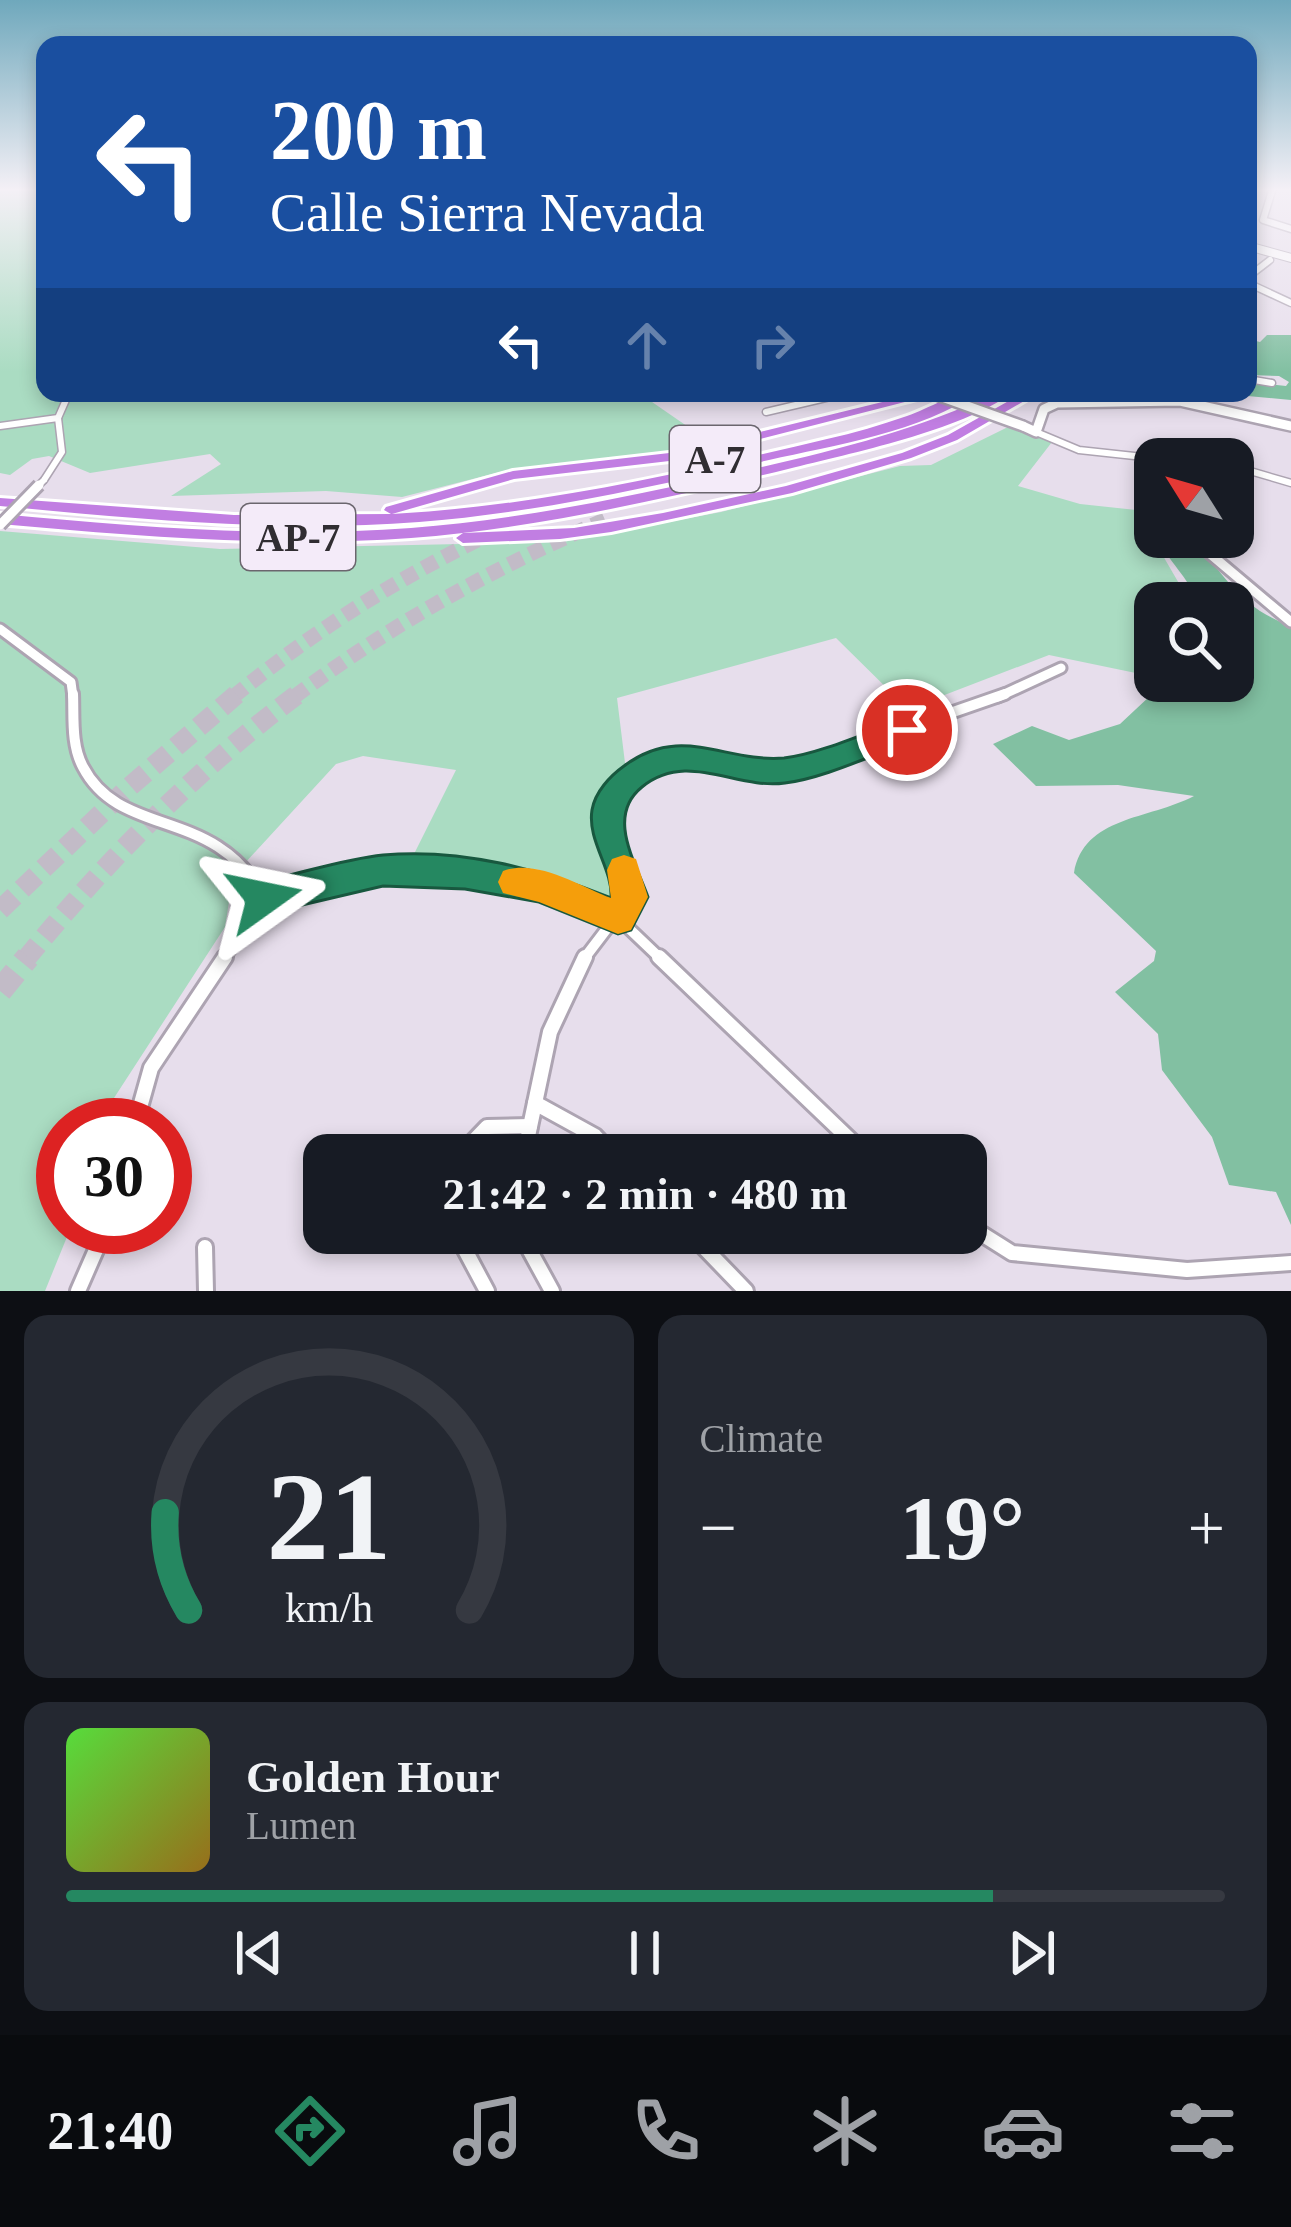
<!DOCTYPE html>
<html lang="en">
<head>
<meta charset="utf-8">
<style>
	body { margin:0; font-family:"Times New Roman",serif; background:#242831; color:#f1f3f6; height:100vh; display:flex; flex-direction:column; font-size:45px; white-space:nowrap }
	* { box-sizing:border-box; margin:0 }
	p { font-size:39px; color:#9ea1a6 }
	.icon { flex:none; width:66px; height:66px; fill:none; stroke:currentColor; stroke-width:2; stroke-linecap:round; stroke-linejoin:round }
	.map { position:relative; height:1291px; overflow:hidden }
	.details { display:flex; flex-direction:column; gap:24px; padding:24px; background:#0d0f14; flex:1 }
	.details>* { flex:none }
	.top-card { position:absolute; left:36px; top:36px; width:1221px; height:366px; border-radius:24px; box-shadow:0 6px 18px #0003; background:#1a4fa0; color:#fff; overflow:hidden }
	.needle { width:78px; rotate:307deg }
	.controls { position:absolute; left:1134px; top:438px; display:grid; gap:24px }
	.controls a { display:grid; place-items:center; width:120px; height:120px; border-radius:24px; background:#171b24; box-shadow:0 6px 18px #0003; font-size:60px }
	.speed { position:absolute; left:36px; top:1098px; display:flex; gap:24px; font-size:60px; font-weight:700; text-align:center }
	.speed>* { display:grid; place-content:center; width:156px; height:156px; border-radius:50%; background:#171b24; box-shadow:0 6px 18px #0003; line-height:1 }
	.speed .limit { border:18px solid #d22; background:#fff; color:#111 }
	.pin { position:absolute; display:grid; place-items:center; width:102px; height:102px; color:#fff; margin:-51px; border:6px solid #fff; border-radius:50%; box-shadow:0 3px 12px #0007 }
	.me { position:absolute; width:132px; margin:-66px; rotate:78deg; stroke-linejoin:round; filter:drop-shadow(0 0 9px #0008) }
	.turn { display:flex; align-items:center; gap:42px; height:252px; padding:0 36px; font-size:54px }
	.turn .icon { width:156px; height:156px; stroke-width:2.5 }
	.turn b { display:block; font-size:84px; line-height:102px }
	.lanes { display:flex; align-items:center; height:114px; padding:0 36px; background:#0003; justify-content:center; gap:60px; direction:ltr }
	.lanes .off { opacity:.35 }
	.big { font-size:90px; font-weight:800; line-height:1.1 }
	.details .widget { flex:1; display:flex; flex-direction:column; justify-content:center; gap:18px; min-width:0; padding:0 42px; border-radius:24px; background:#242831 }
	.details .dial { align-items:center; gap:0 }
	.dial svg { height:312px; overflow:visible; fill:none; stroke:#363941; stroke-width:7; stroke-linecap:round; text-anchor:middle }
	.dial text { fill:#f1f3f6; stroke:none }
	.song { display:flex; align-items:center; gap:36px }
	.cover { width:144px; height:144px; border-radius:18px; background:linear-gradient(135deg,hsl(110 70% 55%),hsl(40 70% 35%)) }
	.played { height:12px; border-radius:6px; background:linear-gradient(90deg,#258861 80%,#363941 80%) }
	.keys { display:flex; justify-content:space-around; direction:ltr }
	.heat { display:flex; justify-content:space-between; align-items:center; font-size:66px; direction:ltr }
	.details .tiles { flex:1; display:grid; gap:24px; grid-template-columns:1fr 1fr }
	.widget:last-child { grid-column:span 2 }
	.trip { position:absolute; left:303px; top:1134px; width:684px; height:120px; border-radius:24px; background:#171b24; box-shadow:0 6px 18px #0003; font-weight:800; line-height:120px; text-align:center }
	.dock { display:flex; height:192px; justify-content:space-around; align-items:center; background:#090b0e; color:#9ea1a6 }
	.dock .icon { width:84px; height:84px }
	.dock .current { color:#258861 }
	.dock b { font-size:54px; color:#f1f3f6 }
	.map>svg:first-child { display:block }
	.green { fill:#aadcc2 }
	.forest { fill:#82c0a2 }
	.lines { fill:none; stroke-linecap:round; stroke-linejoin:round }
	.motorway-tunnel-far2 { stroke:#c2bbc7; stroke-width:15; stroke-dasharray:15 8; stroke-linecap:butt }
	.motorway-tunnel-far1 { stroke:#c2bbc7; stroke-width:20; stroke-dasharray:20 10; stroke-linecap:butt }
	.motorway-tunnel { stroke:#c2bbc7; stroke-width:24; stroke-dasharray:24 12; stroke-linecap:butt }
	.minor-far3-casing { stroke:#ada4b2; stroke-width:9 }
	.minor-far2-casing { stroke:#ada4b2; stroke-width:15 }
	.minor-far1-casing { stroke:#ada4b2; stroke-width:16 }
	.minor-casing { stroke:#ada4b2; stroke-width:20 }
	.tertiary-far1-casing { stroke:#ada4b2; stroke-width:10 }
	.tertiary-casing { stroke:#ada4b2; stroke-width:14 }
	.motorway-casing { stroke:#fff; stroke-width:6 }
	.minor-far3 { stroke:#fff; stroke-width:6 }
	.minor-far2 { stroke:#fff; stroke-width:9 }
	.minor-far1 { stroke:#fff; stroke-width:10 }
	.minor { stroke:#fff; stroke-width:14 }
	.tertiary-far1 { stroke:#fff; stroke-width:8 }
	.tertiary { stroke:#fff; stroke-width:9 }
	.motorway { fill:#c17ee2; fill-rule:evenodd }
	.minor-bridge-far1-casing { stroke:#ada4b2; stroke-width:9; stroke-linecap:butt }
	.minor-bridge-casing { stroke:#ada4b2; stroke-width:15; stroke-linecap:butt }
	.tertiary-bridge-casing { stroke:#ada4b2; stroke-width:14; stroke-linecap:butt }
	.minor-bridge-far1 { stroke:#fff; stroke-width:6 }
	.minor-bridge { stroke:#fff; stroke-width:9 }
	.tertiary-bridge { stroke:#fff; stroke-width:9 }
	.route { fill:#258861; stroke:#18583f; stroke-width:3 }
	.slow { fill:#f59e0b }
	.labels { text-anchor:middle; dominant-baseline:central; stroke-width:9; stroke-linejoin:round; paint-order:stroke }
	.shield { fill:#f4ebf9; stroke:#6b666e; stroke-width:3 }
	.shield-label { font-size:39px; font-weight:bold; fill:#302d32 }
</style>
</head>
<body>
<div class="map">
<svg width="1291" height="1291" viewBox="0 0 1291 1291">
	<rect width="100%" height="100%" fill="#e7deec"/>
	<!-- green -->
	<g class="green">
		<path d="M0,191h45v202h594l71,49 -52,12 -154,17 -102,26 -76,-6 -155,5 50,-32 -11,-10 -120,19 -41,-17 -17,3 -22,16 -10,-2z"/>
		<path d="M1010,426l42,16 -34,44 62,18 75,8 -3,25 32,55v11h-29v74l-106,-22 -141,54 -72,-71 -219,60 8,65 -32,53 25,78 -10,12 -68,-36 -92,-12 -37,2 45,-90 -93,-14 -27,8 -103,112 -8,51 -111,171 -9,27h-42v102h8l-26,64h-45v-760l220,18 343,-7 158,-30 179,-46 31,-1z"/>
	</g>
	<!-- forest -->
	<g class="forest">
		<path d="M1267,335h24v65l-76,-7h33v-11l38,4 3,-4 -10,-6 -31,-1v-36l12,3z"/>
		<path d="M1159,537c47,0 58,40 90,66 12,10 27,17 42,24v598l-15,-33 -47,-7 -17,-48 -50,-67 -4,-36 -43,-42 39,-31 2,-10 -82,-78c10,-57 74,-53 120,-77l-76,-11 -82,1 -43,-42 39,-18 37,14 51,-16 46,-43h67v-78h-37c-5,-26 -30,-41 -37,-66z"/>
	</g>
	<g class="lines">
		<!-- motorway-tunnel-far2 -->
		<g class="motorway-tunnel-far2">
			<path d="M233,697c102,-84 212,-147 333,-197"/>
			<path d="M294,697c98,-73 199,-129 311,-177"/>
		</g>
		<!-- motorway-tunnel-far1 -->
		<g class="motorway-tunnel-far1">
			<path d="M0,910l127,-121 110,-95"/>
			<path d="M25,960c81,-99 171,-190 273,-266"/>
		</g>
		<!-- motorway-tunnel -->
		<path class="motorway-tunnel" d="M0,991l28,-34"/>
		<!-- minor-far3 casing -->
		<g class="minor-far3-casing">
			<g id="minor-far3">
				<path d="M1272,191l-9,29 28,9"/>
				<path d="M1248,277l22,-17"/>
				<path d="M1248,283l43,20"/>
				<path d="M1248,379l24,4"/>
				<path d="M766,412l81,-19"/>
				<path d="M0,426l58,-8 11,-25"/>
				<path d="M1036,432l43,18 83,9"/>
				<path d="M1233,466l58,17"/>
				<path d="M44,480l18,-28 -4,-34"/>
			</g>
		</g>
		<!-- minor-far2 casing -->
		<g class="minor-far2-casing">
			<g id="minor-far2">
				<path d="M1190,537l101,85"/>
				<path d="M0,629l71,53 2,15"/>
				<path d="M998,697l63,-29"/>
			</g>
		</g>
		<!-- minor-far1 casing -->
		<g class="minor-far1-casing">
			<g id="minor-far1">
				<path d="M73,694c1,23 -2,51 10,73 38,73 133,38 181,131"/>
				<path d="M223,960l41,-62 119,-27 82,3 76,12 77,32 44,42"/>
				<path d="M583,960l48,-63 -20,-57 -2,-28 12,-26 19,-16 40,-11 106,11 219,-76"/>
			</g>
		</g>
		<!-- minor casing -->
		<g class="minor-casing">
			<g id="minor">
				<path d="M585,957l-35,75 -15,71 60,33 18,19"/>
				<path d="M659,957l207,198"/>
				<path d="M135,1125l16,-57 74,-111"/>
				<path d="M460,1155l27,-28 43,-1"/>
				<path d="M524,1155l11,-52"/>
				<path d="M966,1224l46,29 175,17 104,-7"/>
				<path d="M456,1233l31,58"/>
				<path d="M527,1233l3,18 22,40"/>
				<path d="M690,1233l56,58"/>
				<path d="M205,1247l1,44"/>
				<path d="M78,1291l28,-64"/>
			</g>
		</g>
		<!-- tertiary-far1 casing -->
		<g class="tertiary-far1-casing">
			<path id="tertiary-far1" d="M1248,246l43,12"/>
		</g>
		<!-- tertiary casing -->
		<g class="tertiary-casing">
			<path id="tertiary" d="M1023,426l13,6 8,-23 13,-6 123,-2 111,25"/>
		</g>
		<!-- motorway casing -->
		<g class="motorway-casing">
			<g id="motorway">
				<path d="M919,393h21l-262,67 -164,19 -122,35c147,-8 292,-41 435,-75 27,-6 54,-14 80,-23 23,-8 45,-23 69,-23 -51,38 -145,53 -207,67 -115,26 -232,53 -350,62 -140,11 -280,-3 -419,-16v-8l234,17 157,-1 -7,-4 2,-3 127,-36 165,-19z"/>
				<path d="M996,393h16c-53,38 -160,60 -224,76 -124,30 -250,59 -377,69 -138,10 -274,-2 -411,-14v-10c137,13 273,24 411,14 106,-8 211,-30 315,-53 92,-20 184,-42 270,-82z"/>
				<path d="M1023,393h15l-81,47 -46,18 -119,35 -181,39 -51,7 -97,4 -7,-5 7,-5 111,-5 89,-15 123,-27 116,-33 46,-18z"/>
			</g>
		</g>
		<!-- minor-far3 -->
		<use href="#minor-far3" class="minor-far3"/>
		<!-- minor-far2 -->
		<use href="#minor-far2" class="minor-far2"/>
		<!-- minor-far1 -->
		<use href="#minor-far1" class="minor-far1"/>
		<!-- minor -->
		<use href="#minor" class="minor"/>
		<!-- tertiary-far1 -->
		<use href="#tertiary-far1" class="tertiary-far1"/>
		<!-- tertiary -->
		<use href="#tertiary" class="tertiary"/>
		<!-- motorway -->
		<use href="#motorway" class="motorway"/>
		<!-- minor-bridge-far1 casing -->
		<g class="minor-bridge-far1-casing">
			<path id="minor-bridge-far1" d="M36,488l8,-8"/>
		</g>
		<!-- minor-bridge casing -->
		<g class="minor-bridge-casing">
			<path id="minor-bridge" d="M0,525l39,-40"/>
		</g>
		<!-- tertiary-bridge casing -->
		<g class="tertiary-bridge-casing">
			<path id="tertiary-bridge" d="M931,393l92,33"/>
		</g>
		<!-- minor-bridge-far1 -->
		<use href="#minor-bridge-far1" class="minor-bridge-far1"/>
		<!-- minor-bridge -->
		<use href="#minor-bridge" class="minor-bridge"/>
		<!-- tertiary-bridge -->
		<use href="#tertiary-bridge" class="tertiary-bridge"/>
	</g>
	<!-- sky -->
	<linearGradient id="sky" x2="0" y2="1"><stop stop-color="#6fa8bc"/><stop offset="0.51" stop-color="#f4f0f6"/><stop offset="1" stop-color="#f4f0f6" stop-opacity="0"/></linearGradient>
	<rect width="1291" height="372" fill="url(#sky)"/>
	<!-- route -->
	<path class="route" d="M907,718l11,4 4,8 -4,9c-40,13 -92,39 -133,44 -50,7 -97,-33 -143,4 -36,29 -7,74 6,110l-17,33 -13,4 -79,-32 -74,-13 -82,-3 -119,28 -12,-5 -5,-11 5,-12 12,-5c39,-8 80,-22 119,-26 79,-7 156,14 228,43 2,-29 -24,-57 -19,-88 3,-18 18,-34 32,-44 57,-43 101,-3 160,-8 36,-4 88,-28 123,-40z"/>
	<!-- slow -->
	<path class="slow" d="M624,855l12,4 12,38 -17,33 -13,4 -79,-32 -36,-9 -5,-11 5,-11c33,-13 77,15 108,27l-4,-28 5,-11z"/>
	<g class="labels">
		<!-- shield labels -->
		<g class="shield">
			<rect x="670" y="426" width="90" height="66" rx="9"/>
			<rect x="241" y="504" width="114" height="66" rx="9"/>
		</g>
		<g class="shield-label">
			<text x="715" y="459">A-7</text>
			<text x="298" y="537">AP-7</text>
		</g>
	</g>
</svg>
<div class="controls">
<a><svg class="needle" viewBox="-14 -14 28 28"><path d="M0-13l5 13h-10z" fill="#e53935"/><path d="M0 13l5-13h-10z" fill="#9ea1a6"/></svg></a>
<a><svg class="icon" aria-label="search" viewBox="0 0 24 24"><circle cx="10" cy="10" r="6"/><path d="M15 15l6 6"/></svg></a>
</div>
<div class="speed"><div class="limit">30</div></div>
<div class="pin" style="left:907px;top:730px;background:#d93025"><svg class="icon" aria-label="arrive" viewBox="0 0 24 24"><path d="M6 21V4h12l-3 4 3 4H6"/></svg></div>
<svg class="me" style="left:264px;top:898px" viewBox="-20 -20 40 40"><path d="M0-17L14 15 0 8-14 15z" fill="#258861" stroke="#fff" stroke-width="4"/></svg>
<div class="trip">21:42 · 2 min · 480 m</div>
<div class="top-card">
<div class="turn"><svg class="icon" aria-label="left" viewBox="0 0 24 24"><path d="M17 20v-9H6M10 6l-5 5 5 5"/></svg><div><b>200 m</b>Calle Sierra Nevada</div></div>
<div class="lanes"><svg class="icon" aria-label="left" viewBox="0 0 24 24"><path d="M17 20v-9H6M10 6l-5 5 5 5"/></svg><svg class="icon off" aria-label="ahead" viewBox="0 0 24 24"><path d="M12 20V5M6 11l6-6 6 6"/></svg><svg class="icon off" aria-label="right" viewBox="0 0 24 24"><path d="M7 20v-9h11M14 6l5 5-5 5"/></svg></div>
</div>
</div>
<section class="details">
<div class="tiles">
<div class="widget dial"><svg viewBox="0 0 100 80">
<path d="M14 69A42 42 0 1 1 86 69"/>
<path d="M14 69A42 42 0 0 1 8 44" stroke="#258861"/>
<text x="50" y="56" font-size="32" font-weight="700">21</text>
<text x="50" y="72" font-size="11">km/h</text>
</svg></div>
<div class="widget"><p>Climate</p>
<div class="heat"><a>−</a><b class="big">19°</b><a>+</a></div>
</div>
<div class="widget">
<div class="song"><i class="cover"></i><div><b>Golden Hour</b><p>Lumen</p></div></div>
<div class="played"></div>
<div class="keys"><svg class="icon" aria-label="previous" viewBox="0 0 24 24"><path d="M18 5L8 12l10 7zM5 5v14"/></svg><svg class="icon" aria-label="pause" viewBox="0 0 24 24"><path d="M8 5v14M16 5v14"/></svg><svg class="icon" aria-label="next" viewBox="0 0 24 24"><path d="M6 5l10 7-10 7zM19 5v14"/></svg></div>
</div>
</div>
</section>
<nav class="dock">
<b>21:40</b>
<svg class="icon current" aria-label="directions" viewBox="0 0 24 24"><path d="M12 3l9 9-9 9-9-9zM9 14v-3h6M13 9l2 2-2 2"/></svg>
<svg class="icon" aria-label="music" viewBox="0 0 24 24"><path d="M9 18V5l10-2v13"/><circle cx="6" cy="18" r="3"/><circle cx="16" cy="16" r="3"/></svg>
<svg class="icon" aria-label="phone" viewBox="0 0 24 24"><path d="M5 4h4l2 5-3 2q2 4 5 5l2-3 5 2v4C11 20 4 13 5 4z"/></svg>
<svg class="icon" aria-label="climate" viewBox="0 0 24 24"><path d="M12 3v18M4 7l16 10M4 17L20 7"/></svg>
<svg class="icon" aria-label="car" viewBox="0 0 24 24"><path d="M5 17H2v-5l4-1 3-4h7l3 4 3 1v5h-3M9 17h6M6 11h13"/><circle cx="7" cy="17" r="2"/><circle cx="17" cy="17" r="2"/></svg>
<svg class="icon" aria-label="filters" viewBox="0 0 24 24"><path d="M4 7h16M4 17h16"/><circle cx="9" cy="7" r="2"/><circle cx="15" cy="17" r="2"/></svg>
</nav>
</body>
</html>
